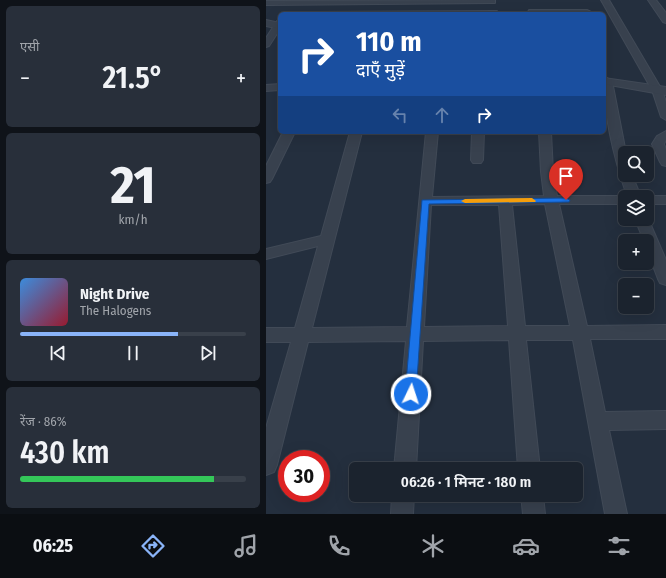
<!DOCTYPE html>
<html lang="hi">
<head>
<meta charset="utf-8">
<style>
	body { margin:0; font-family:"Fira Sans Condensed","Noto Sans Devanagari",sans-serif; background:#282f3a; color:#f1f3f6; height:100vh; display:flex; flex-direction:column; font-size:15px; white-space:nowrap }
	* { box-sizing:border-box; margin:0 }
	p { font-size:13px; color:#a0a4aa }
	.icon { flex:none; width:22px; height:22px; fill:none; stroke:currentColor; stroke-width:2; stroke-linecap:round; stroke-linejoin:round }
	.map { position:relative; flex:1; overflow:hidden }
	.details { display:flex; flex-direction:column; gap:6px; padding:6px; background:#0f1319; width:266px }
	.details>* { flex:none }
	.banner { position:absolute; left:12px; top:12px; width:328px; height:122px; border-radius:6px; box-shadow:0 4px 16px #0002,0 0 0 1px #39404a; background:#1a4fa0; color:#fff; overflow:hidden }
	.buttons { position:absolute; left:352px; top:146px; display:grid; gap:8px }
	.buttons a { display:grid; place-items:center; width:36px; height:36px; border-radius:6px; background:#1b232e; box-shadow:0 4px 16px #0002,0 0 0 1px #39404a; font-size:20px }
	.speed { position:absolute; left:12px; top:450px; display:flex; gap:8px; font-size:20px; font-weight:700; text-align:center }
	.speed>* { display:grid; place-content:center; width:52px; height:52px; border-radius:50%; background:#1b232e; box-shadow:0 4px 16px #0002,0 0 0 1px #39404a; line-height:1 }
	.speed .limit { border:6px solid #d22; background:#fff; color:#111 }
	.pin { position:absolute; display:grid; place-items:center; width:34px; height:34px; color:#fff; margin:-41px -17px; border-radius:50% 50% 50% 0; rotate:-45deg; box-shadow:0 0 4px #0007 }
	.pin .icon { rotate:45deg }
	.me { position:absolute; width:44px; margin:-22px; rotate:4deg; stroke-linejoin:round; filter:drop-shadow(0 0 3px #0008) }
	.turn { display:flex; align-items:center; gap:14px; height:84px; padding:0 12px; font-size:18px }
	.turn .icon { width:52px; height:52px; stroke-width:2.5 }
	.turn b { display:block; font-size:28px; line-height:34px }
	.lanes { display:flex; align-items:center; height:38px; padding:0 12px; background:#0003; justify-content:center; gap:20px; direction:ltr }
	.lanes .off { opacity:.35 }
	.big { font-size:30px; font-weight:600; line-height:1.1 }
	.details .card { flex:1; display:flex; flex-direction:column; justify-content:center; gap:6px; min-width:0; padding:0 14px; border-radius:6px; background:#282f3a }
	.details .dial { align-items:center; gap:0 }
	.dial b { font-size:52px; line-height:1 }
	.song { display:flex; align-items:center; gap:12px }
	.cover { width:48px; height:48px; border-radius:6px; background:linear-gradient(135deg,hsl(210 70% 55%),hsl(350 70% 35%)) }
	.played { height:4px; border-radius:2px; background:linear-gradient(90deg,#8ab4f8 70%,#39404a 70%) }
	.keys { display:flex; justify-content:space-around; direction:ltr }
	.heat { display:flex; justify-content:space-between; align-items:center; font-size:22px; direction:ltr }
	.charge { height:6px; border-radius:3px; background:linear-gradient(90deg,#34c759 86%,#39404a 0) }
	.trip { position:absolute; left:83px; top:462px; width:234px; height:40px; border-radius:6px; background:#1b232e; box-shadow:0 4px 16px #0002,0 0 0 1px #39404a; font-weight:600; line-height:40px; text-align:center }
	.dock { display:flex; height:64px; justify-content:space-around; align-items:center; background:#0b0e12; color:#a0a4aa }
	.dock .icon { width:28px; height:28px }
	.dock .current { color:#8ab4f8 }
	.dock b { font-size:18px; color:#f1f3f6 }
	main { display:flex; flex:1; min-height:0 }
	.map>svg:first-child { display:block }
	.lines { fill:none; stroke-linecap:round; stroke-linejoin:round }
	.minor-casing { stroke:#414a57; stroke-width:2 }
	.tertiary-casing { stroke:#414a57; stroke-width:2 }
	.minor { fill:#38414e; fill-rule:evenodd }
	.tertiary { fill:#38414e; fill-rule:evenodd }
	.route { fill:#1a73e8; stroke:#114b97 }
	.slow { fill:#f59e0b }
</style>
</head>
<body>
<main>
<section class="details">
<div class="card"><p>एसी</p>
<div class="heat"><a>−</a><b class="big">21.5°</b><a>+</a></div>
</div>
<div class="card dial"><b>21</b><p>km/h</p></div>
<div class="card">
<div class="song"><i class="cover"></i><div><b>Night Drive</b><p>The Halogens</p></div></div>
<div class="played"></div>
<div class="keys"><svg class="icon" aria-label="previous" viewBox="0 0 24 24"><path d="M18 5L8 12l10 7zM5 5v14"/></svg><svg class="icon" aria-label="pause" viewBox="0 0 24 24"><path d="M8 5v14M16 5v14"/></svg><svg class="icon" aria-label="next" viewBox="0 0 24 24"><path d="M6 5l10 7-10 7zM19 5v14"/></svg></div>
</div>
<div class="card"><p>रेंज · 86%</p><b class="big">430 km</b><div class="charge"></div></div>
</section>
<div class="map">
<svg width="400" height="514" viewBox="0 0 400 514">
	<rect width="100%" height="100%" fill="#242f3e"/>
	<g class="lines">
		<!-- minor casing -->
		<g class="minor-casing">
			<g id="minor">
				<path d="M229,0v3h-3l-226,2v-4z"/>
				<path d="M335,0h8l53,90 4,12v18l-5,-3 -9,-27z"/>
				<path d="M263,10h58l4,2 -3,2h-57l-3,-2z"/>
				<path d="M228,11h3v3h-185l4,-2z"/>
				<path d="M11,21h3v8l-11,17 -3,1v-9z"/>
				<path d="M341,78l5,3 14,72 -1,22h7l9,22h-16v7h-66l28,122 79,-1v14h-76l15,73 61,-1v18l-57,1 18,84h-22l-32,-174h-47l14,129h-22l-9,-129 -86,1 -7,128h-22l12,-128 -98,1 -31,123 -3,7 -8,3v-47l25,-86h-25v-14h29l23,-82 -52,13v-10l55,-13 29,-104h12l-50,196 95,-1 19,-195h12l-6,65 112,-1 -3,-24 -2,-40h12l2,40 4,24h70c-12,-35 -23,-78 -23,-117zM279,204l25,122h-45l-13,-121zM165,205h68l9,121 -84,1z"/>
				<path d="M14,84v6l-14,1v-6z"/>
				<path d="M400,131v9l-2,4 2,5v17l-4,-1 -2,-3 -8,-18 5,-8z"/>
				<path d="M17,132h12l-23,47 -2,3 -4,1v-17z"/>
				<path d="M206,132h12l-1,28 -2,3h-8l-2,-3z"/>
				<path d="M381,196h19v8h-19v-7h-4z"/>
				<path d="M381,216l19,44v25l-6,-2 -2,-4 -11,-29v-9h-3l-9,-22h12z"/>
				<path d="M126,495h22l-1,19h-22z"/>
				<path d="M255,495h22l2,19h-22z"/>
			</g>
		</g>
		<!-- tertiary casing -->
		<g class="tertiary-casing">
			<g id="tertiary">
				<path d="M382,0h8l10,13v10l-3,-1z"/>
				<path d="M0,20l14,3v6l-14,-3z"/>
				<path d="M338,78l62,9v8l-62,-11z"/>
			</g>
		</g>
		<!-- minor -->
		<use href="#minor" class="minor"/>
		<!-- tertiary -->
		<use href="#tertiary" class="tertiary"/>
	</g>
	<!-- route -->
	<path class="route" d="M300,198l4,2 -1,2 -140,2 -13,190 -1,3 -4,2 -5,-2 -1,-3 17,-194z"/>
	<!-- slow -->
	<path class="slow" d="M266,198l4,3 -1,1 -70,1 -4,-2 4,-2z"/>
</svg>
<div class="buttons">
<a><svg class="icon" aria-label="search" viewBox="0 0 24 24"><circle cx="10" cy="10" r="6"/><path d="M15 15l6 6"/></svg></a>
<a><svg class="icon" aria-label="layers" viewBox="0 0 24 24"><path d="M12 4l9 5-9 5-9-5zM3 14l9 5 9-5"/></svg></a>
<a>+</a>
<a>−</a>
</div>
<div class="speed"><div class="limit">30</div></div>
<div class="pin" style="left:300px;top:200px;background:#d93025"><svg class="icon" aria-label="arrive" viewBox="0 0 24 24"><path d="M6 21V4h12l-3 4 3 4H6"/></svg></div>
<svg class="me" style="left:145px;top:394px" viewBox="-20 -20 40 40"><circle r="17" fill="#1a73e8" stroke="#fff" stroke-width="3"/><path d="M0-11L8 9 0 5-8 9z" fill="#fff"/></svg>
<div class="trip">06:26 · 1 मिनट · 180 m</div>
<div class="banner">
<div class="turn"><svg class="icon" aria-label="right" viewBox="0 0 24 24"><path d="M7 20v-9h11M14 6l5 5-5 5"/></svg><div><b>110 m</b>दाएँ मुड़ें</div></div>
<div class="lanes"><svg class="icon off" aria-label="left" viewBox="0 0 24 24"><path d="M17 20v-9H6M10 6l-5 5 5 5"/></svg><svg class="icon off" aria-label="ahead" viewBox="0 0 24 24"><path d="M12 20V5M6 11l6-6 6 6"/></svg><svg class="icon" aria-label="right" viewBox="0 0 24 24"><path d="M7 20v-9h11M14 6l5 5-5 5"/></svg></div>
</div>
</div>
</main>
<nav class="dock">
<b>06:25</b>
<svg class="icon current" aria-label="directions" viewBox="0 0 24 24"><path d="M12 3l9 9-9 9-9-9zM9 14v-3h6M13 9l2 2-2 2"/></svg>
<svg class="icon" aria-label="music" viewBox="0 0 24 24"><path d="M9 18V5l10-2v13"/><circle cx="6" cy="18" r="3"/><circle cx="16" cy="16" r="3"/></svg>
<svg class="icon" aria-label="phone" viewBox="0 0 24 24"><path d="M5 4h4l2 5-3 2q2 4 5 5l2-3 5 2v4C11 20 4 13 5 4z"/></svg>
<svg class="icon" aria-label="climate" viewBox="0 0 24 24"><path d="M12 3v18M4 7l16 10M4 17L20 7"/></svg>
<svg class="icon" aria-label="car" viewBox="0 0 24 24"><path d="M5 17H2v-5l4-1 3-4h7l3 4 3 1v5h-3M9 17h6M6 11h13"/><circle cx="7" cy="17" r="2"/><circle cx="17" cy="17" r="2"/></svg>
<svg class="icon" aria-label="filters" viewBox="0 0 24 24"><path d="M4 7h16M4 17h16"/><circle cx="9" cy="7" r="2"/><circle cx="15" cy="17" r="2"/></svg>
</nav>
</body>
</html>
